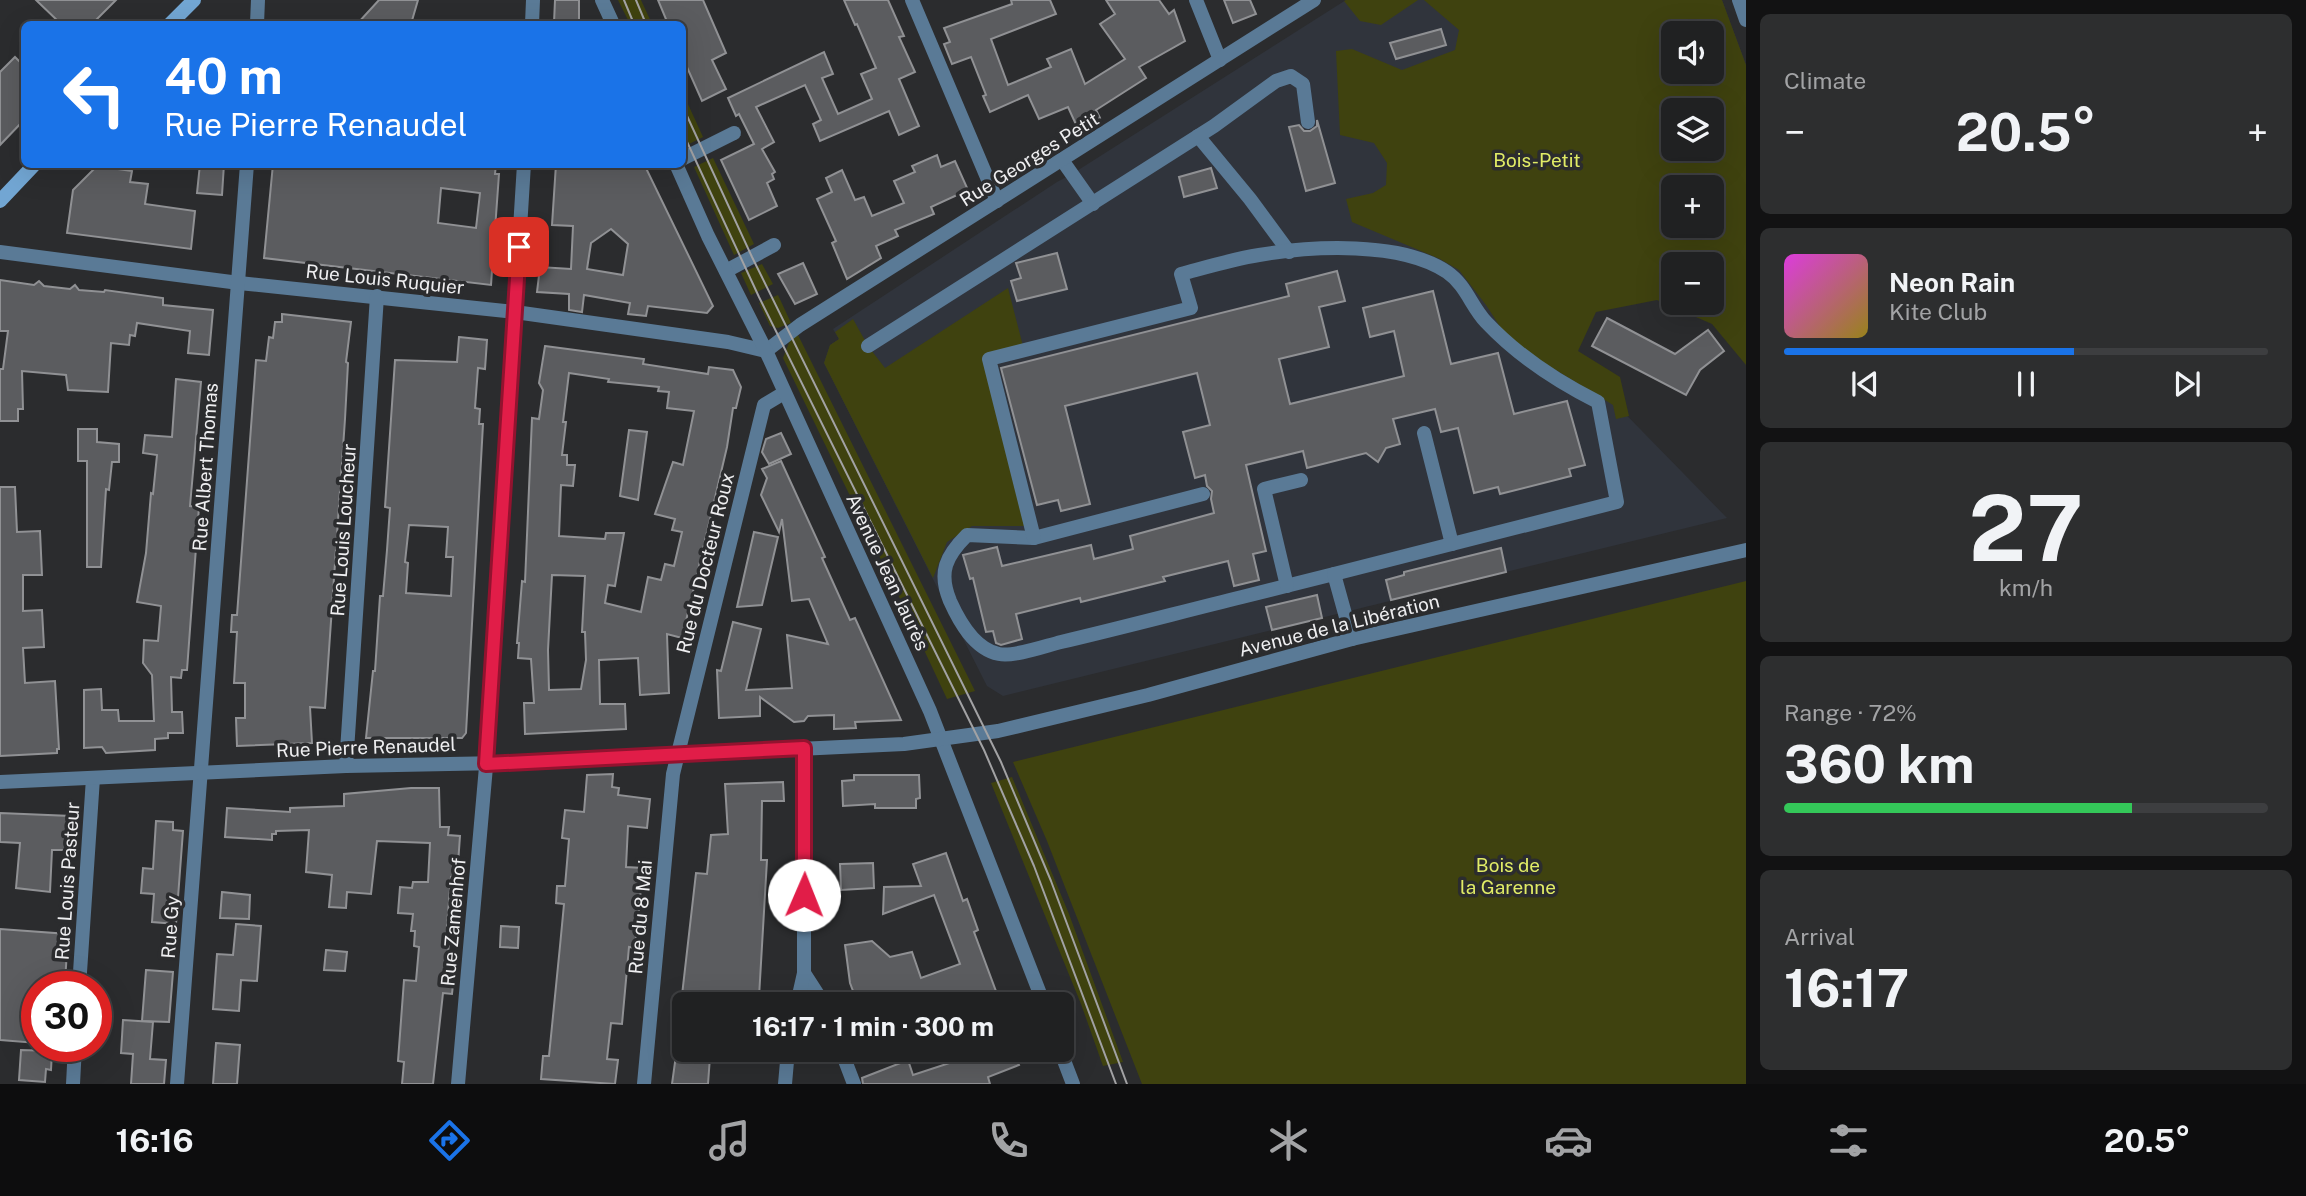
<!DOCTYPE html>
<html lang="en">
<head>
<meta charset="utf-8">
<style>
	body { margin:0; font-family:"Public Sans",sans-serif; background:#2d2e2f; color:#f1f3f6; height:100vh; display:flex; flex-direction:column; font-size:26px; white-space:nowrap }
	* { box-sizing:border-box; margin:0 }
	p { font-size:23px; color:#a2a3a5 }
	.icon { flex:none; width:38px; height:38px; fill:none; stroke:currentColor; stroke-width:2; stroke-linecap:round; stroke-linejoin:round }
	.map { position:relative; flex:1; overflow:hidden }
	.side { display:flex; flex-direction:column; gap:14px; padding:14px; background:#121213; width:560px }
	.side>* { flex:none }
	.top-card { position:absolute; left:21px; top:21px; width:665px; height:147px; border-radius:10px; box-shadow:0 7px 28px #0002,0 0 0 2px #3d3e40; background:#1a73e8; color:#fff; overflow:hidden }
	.buttons { position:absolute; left:1661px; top:21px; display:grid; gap:14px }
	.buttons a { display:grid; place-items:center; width:63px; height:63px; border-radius:10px; background:#202122; box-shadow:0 7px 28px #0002,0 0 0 2px #3d3e40; font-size:35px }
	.speed { position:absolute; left:21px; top:971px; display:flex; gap:14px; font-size:35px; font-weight:700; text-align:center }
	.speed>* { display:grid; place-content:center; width:91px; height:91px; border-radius:50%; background:#202122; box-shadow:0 7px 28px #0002,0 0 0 2px #3d3e40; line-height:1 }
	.speed .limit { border:10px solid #d22; background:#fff; color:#111 }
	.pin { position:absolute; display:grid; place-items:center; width:60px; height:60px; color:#fff; margin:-30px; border-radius:14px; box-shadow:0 4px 10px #0006 }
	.me { position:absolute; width:77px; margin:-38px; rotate:1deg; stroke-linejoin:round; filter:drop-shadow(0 0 5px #0008) }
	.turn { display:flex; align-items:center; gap:24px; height:147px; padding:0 28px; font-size:32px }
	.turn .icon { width:91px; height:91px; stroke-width:2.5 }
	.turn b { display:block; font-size:49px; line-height:60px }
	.big { font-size:52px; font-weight:700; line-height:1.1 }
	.side .card { flex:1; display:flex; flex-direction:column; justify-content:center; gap:10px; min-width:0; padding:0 24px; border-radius:10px; background:#2d2e2f }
	.side .dial { align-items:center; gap:0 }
	.dial b { font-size:91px; line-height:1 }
	.song { display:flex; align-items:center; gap:21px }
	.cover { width:84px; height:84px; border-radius:10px; background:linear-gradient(135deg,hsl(300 70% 55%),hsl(50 70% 35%)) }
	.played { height:7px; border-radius:4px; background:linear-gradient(90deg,#1a73e8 60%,#3d3e40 60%) }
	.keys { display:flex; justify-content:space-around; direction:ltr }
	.heat { display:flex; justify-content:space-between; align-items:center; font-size:38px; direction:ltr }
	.charge { height:10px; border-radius:5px; background:linear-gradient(90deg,#34c759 72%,#3d3e40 0) }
	.trip { position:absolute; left:672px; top:992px; width:402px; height:70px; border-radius:10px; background:#202122; box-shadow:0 7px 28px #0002,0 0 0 2px #3d3e40; font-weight:700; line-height:70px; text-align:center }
	.dock { display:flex; height:112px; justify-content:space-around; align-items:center; background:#0d0d0e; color:#a2a3a5 }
	.dock .icon { width:49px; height:49px }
	.dock .current { color:#1a73e8 }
	.dock b { font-size:32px; color:#f1f3f6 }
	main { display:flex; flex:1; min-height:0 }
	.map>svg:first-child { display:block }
	.built { fill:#30343c; fill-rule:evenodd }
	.green { fill:#3f420f; fill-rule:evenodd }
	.building { fill:#5b5c5f; stroke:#909194; stroke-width:2; fill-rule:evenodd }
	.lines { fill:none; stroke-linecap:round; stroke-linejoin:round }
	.service { stroke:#5a7a96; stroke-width:14 }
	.minor { stroke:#5a7a96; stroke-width:14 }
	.tertiary { stroke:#5a7a96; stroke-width:14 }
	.secondary { stroke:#72a6d3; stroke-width:14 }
	.tram { stroke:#a2a2a4; stroke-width:2 }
	.route-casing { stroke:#92132f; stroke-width:18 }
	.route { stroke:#e11d48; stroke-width:12 }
	.labels { text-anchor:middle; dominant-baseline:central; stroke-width:7; stroke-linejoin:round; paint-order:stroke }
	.street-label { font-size:19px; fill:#eeeef0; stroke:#2b2c2e }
	.park-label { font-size:19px; fill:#e1ec66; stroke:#2b2c2e }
</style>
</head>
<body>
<main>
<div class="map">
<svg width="1746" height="1084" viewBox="0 0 1746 1084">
	<rect width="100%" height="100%" fill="#2b2c2e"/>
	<!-- built -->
	<path class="built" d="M1346,0h376l24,65 -34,199h-39l-81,21 -33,68 40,34 128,131 -221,54 -6,-24 -96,24 6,24 -407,100 -16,-10 -163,-323 6,-18 9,-6 -6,-10 224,-147 15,-8zM1673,33h39v39h-39zM1673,110h39v39h-39zM1673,187h39v39h-39z"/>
	<!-- green -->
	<g class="green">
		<path d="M618,0h23l11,24h-22z"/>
		<path d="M1346,0h72l-37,25 -21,-4 -16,-20z"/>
		<path d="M1424,0h298l24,65v300l-34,-41 -55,-24 -61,12 -18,39 42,26 9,39 -13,3 -3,-14 -103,-63 -24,-37 -27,-35 -19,-11 -88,-37 -6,-23 27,-6 13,-8 1,-22 -13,-20 -34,-8 -4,-84 16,-2 50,21 53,-20 4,-20zM1673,33h39v39h-39zM1673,110h39v39h-39zM1673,187h39v39h-39zM1673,264h39v39h-39z"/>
		<path d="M682,91l21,46 -18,9 -3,-5z"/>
		<path d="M713,158l41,86 -20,11 -40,-88z"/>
		<path d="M762,264l11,20 -22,11 -10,-22z"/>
		<path d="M1008,288l15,58 -37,10 41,170h-55l-25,16 -14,36 -109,-215 6,-18 9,-6 -4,-7 18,-13 15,27 17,22z"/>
		<path d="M778,295l13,28 -13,5 -8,-2 -11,-23z"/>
		<path d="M798,335l177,356 -28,8 -43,-92 -121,-249 7,-18z"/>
		<path d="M1746,581v503h-604l-95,-243 -34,-79z"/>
		<path d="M1012,777l57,137 54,148 -20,4 -22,-62 -90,-221z"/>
	</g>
	<!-- building -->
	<g class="building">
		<path d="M36,0h80l-24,24h-31z"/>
		<path d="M379,0h39l-7,24h-54z"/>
		<path d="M555,0h24v24l-25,-1z"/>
		<path d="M658,0h45l23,53 -14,7 14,29 -24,12 -20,-45v-32h-14z"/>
		<path d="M844,0h44l16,36 -5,1 16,35 -16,7 20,47 -20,9 -10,-24 -69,30 -7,-17 8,-4 -16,-35 -49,22 18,35 -12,7 13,23 -3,2 2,5 -7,4 10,23 -28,14 -28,-60 33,-16 -15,-30 -3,2 -8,-18 96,-46 9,22 -11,4 16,36 34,-15 -11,-25 15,-6 -19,-44 -2,1z"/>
		<path d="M1011,0h39l6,14 -65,25 17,46 43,-18 -4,-8 24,-10 14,35 40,-25 -25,-35 15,-10 -9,-14h53l10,14 5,-4 11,31 -46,26 7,11 -50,32 4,8 -21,13 -11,-24 -29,12 -11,-24 -38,17 -7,-16 3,-1 -15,-38 -19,7 -8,-20 6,-2 -6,-14 68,-24z"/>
		<path d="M1224,0h26l6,14 -23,9z"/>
		<path d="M1441,29l5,16 -50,14 -6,-16z"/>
		<path d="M15,57l9,9v54l-24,25v-73z"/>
		<path d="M1317,120l18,63 -29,8 -17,-64 10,-2 5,6h6l7,-5z"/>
		<path d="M937,155l4,12 14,-6 13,29 -37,17 3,7 -39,16 3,6 -22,10 5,12 -34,21 -15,-36 4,-2 -19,-42 15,-7 -6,-14 16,-8 13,30 9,-3 8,19 32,-13 -10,-22 21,-9 -3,-6z"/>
		<path d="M200,164h24l-2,31 -25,-2z"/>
		<path d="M273,164h223l-1,10h4l-8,111 -227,-27zM441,188l39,5 -4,35 -38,-5z"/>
		<path d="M556,164h88l69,142 -6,7 -59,-7 -2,10 -18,-2 2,-11 -46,-8 -2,17 -13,-2v-16l-32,-2 3,-25 31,2 2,-43 -21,-1zM611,229l17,15 -5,31 -36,-6 4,-26z"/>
		<path d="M97,166l35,5 -2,11 18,2 -3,20 50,7 -4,38 -124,-16 6,-43z"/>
		<path d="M1211,168l6,20 -33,9 -5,-20z"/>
		<path d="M1057,253l10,36 -50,12 -6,-20 10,-3 -5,-15z"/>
		<path d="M803,263l14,31 -22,10 -17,-30z"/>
		<path d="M1337,271l8,30 -26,6 10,40 -50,12 11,45 114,-28 -10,-45 -24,6 -7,-29 70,-17 18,73 47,-11 16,61 53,-13 18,64 -16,4 2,7 -71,18 -2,-7 -24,6 -16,-65 -17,4 -6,-23 -42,10 7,25 -14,4 -8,14 -12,-9 -59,15 -4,-17 -57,14 20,86 -13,3 6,26 -25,6 -6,-25 -65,16 2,4 -84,21 -1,-4 -64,16 6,25 -21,6 -5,-2 -3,-12 -7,1 -13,-54 -3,1 -7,-24 34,-8 5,19 89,-21 3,14 39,-10 -3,-13 84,-23 -3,-14 1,-8 -5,-5 -2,-11 -10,3 -12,-46 27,-7 -13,-52 -132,33 25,98 -29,7 -3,-11 -21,5 -36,-137 288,-72 -3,-12z"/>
		<path d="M0,280l34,5 5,-4 5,5 26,3 5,-4 4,5 25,2 1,-2 58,8v7l50,5 -4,45 -21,-2 2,-22 -53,-8 -2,13 -5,-1 -1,10 -18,-2 -3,49 -40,-2 -2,-15 -44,-4 1,38h-5v12h-18v-52h3l5,-38h-8z"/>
		<path d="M282,314l69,8 -5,40 2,1 -3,56 -20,289 -15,-1 2,36 -75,3 -1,-28h9v-35h-11l3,-51h-6l1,-17h5l19,-255 10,1 3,-24 4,1 2,-16h7z"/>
		<path d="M1607,318l68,36 33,-24 16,21 -24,19 -14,25 -94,-49z"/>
		<path d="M459,337l28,3 -2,29 -7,-1 -3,40 5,1 -1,15h4l-17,309 -4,5h-96l7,-67h2l5,-75h3l4,-46 3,-42 -5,-1 10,-147 62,2zM409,525l39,2 -2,30h7l-2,39 -45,-3 2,-30 -3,-1z"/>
		<path d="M545,346l99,13 -1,5 65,10 1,-7 24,3 8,17 -5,21h-3l-6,39 -45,191 -15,-4 2,59 -29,2 -2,-37 -39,2 1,44h25l1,25 -101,5 -1,-31h10l-3,-44 -13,-1 1,-15h-2l5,-62 3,1 7,-164 7,1 4,-29 -4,-7zM569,373l40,6 -1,3 51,5 -1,4 11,1 -2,16 27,3 -11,54 -10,-3 -18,52 20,5 -3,11 10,2 -8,34 -9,-2 -4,16 -13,-3 -7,35 -36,-9 3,-18 7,1 9,-53h-18l-1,6 -46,-3 2,-51 12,1 2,-21h-8v-10h-5l4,-33h-3zM552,575l33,1 -3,56h3l1,28 -5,29 -32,1 -1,-40z"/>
		<path d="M176,379l25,3 -11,124 9,1 -12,163h-5l-1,8 -10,-1 1,35h10l1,21h-15v5l-13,1v11l-49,3 -4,-6 -18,1v-58l17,-1 1,21h16l1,11h35l-2,-46 -9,-12 1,-23 14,1 3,-35 -24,-4 9,-49 5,-60 2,1 4,-39 -14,-2 2,-18 27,2z"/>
		<path d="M78,429h19v13l22,2v18h-7l-3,28 -3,-1 -5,78h-14v-106h-9z"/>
		<path d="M629,430l18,2 -9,68 -18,-4z"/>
		<path d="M781,433l10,21 -22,10 -7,-12 4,-13z"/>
		<path d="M781,461l44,96 -3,1 28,62 5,-2 46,102 -46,2 1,6 -22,1v-14l-26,1 -4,5 -10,1 -34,-25v19l-41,2 -2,-48 4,1 12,-49 28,7 -15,61 46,-2 -5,-53 41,9 -19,-45 -17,2 -10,-82 -3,13 -18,-37 6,-17 -5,-9z"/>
		<path d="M0,487h15l2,45 23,-1 2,44h-19v36l19,-1 2,37 -21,1 2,35 30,-2 4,68h-2v4l-57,3z"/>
		<path d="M754,532l24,5 -16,68 -25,2z"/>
		<path d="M1501,548l5,24 -115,28 -5,-20 18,-5v-3z"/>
		<path d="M1317,595l5,23 -50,12 -6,-23z"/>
		<path d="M613,774l-1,13 7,1 -1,7 32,4 -3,29 -19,-2 -2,41 17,1 -8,80 -6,-1 -7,77 -11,-1 -4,36 11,1 -3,24 -74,-5 2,-23h6l11,-110 4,-42 -8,-1 1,-17h8l4,-47 -7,-1 3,-28 19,2 3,-37z"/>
		<path d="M854,775h65l1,23 -4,1v9h-41v-4l-32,2 -1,-25 12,-1z"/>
		<path d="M783,782l1,19h-22l-1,59h6l-8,137 -5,-1 -1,8h-72l15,-131 11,1 4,-39 17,-1 -3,-50z"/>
		<path d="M411,788h28l1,39h9l-1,8 12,1 -3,42 -6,-1 -4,49h3l-2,29h8l-4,39 -9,-1 -10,91h-31l2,-22 -6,-1 6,-81 12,1 3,-34 -5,-1 1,-15h-4l2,-17 -15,-1 2,-26 12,1 1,-6h15l2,-39 -53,-2 -6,53 -24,-2 -1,16 -17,-1 3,-32 -26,-3 3,-42 -33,1v3h-4v6l-47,-3 2,-29 63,4v-4l54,-2v-12z"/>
		<path d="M0,813l71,3 -3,34h-16l-2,42 -34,-4 4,-45 -20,-1z"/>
		<path d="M156,821l17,1v8l10,1 -7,93 -24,-2 2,-28 -13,-1 2,-25 10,1z"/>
		<path d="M946,853l17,48 4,-2 11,31 -4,2 23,62 -27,10h-25l-4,-8 -20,8h-63l-8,-21 -5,-38 27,-4 18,16 22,-5 9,26 39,-14 -26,-69 -51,19 1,-27 37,-1 -8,-22z"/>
		<path d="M873,863l1,25 -33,2 -1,-26z"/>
		<path d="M222,892l28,3 -1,24 -29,-1z"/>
		<path d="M236,924l25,2 -4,55 -16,-1 -2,31 -26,-2 4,-55 16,1z"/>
		<path d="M501,926l18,1 -1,21 -18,-1z"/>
		<path d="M0,929l68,5 -3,49 -14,-1v5h-14v56l-37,-3z"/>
		<path d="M326,950l21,2 -2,19 -21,-1z"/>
		<path d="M146,970l27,2 -4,50 -27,-1z"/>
		<path d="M123,1020l30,2 -3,37 16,1 -2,24h-33l2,-30 -12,-1z"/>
		<path d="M216,1043l24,2 -3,39h-24z"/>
		<path d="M21,1050l31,1 -1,19 -5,-1 -1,13 -26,-2z"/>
		<path d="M989,1050h23l7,15 -31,12 2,7h-127l-1,-6 46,-18 5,15z"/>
		<path d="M676,1055l34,2 -2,27h-36z"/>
	</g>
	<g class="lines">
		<!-- service -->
		<g class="service">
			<path d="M1198,136l52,63 39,53"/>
			<path d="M682,159l52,-26"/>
			<path d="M1062,160l31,44"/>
			<path d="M726,271l48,-26"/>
			<path d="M868,346l346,-220 62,-45 15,-5 12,8 5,38"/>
			<path d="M1424,433l28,111"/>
			<path d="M1203,494l-169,44 -67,-3c-21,21 -29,37 -17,66 9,20 24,48 49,53 16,3 46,-8 62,-12 60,-14 120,-30 181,-45 31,-8 61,-15 92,-23"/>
			<path d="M1034,538l-45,-179 202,-51 -10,-34c26,-7 52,-15 78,-19 53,-9 142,-14 188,17 19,13 24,34 39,50 32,34 70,59 112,80l19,100 -283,72 18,65"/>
			<path d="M1287,586l-23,-97 37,-9"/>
		</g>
		<!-- minor -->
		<g class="minor">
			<path d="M912,0l85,201"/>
			<path d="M1196,0l24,60"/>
			<path d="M257,24l1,-24"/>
			<path d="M532,24l1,-24"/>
			<path d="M0,252l239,31 276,29 213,30 38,9 34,-26 514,-325"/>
			<path d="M346,766l31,-470"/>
			<path d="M804,973l20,31"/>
			<path d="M79,987l14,-209"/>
			<path d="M797,1004l7,-31v-225"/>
			<path d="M841,1050l13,34"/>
			<path d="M73,1084l2,-38"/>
			<path d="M177,1084l70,-920"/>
			<path d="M458,1084l30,-340 36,-580"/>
			<path d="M644,1084l29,-310 91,-369 20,-12"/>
			<path d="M785,1084l3,-34"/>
		</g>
		<!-- tertiary -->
		<g class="tertiary">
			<path d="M602,0l11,24"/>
			<path d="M1739,0l7,20"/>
			<path d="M676,164l32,72 58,115 164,360 114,293"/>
			<path d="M0,782l346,-16 155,-3 403,-19 94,-13 150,-36 204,-56 394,-89"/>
			<path d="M1060,1050l13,34"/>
		</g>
		<!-- secondary -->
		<g class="secondary">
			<path d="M170,24l24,-24"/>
			<path d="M0,201l35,-37"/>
		</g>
		<!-- tram -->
		<g class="tram">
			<path d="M624,0l10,24"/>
			<path d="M636,0l10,24"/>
			<path d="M682,105l70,152 249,505 50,119 76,203"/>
			<path d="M682,131l77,166 225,453 50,116 82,218"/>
		</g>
	</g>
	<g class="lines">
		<!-- route casing -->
		<g class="route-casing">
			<path id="route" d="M519,247l-33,517 318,-16v147"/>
		</g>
		<!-- route -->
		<use href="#route" class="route"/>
	</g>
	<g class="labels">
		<!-- street labels -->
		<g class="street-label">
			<text transform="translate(1029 159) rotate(-32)">Rue Georges Petit</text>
			<text transform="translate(385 279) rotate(6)">Rue Louis Ruquier</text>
			<text transform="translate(205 467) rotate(-86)">Rue Albert Thomas</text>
			<text transform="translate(343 530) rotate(-86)">Rue Louis Loucheur</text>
			<text transform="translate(705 563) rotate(-76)">Rue du Docteur Roux</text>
			<text transform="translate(888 572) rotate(65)">Avenue Jean Jaurès</text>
			<text transform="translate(1339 625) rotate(-14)">Avenue de la Libération</text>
			<text transform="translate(366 747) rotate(-2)">Rue Pierre Renaudel</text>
			<text transform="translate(67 881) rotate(-86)">Rue Louis Pasteur</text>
			<text transform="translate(640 917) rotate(-85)">Rue du 8 Mai</text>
			<text transform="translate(453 922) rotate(-85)">Rue Zamenhof</text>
			<text transform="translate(170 927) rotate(-86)">Rue Gy</text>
		</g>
		<!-- park labels -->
		<g class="park-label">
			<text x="1537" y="160">Bois-Petit</text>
			<text x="1508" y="865">Bois de<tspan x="1508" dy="22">la Garenne</tspan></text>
		</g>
	</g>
</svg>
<div class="buttons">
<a><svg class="icon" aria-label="sound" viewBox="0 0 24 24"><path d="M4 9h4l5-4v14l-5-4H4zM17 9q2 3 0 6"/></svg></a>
<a><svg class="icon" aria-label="layers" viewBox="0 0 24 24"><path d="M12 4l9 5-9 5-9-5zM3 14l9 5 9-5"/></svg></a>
<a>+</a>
<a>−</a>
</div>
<div class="speed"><div class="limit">30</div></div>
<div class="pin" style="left:519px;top:247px;background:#d93025"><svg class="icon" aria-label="arrive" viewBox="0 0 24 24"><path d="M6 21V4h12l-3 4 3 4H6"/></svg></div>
<svg class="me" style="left:804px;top:895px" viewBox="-20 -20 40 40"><circle r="19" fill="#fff"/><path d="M0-13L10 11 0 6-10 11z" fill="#e11d48"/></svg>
<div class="trip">16:17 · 1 min · 300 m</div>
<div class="top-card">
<div class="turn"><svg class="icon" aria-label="left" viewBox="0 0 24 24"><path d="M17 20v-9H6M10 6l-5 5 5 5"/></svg><div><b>40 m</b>Rue Pierre Renaudel</div></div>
</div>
</div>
<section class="side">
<div class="card"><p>Climate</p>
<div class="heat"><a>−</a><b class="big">20.5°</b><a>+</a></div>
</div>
<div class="card">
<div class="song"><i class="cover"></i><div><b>Neon Rain</b><p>Kite Club</p></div></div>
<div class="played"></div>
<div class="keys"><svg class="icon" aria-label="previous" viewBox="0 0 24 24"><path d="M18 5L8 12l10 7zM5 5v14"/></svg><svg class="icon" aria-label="pause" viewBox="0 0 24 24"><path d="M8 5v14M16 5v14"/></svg><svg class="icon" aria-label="next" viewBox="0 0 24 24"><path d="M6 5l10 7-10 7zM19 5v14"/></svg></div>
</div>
<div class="card dial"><b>27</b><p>km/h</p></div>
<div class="card"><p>Range · 72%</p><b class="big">360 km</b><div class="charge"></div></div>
<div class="card"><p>Arrival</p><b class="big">16:17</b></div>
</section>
</main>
<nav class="dock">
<b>16:16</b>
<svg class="icon current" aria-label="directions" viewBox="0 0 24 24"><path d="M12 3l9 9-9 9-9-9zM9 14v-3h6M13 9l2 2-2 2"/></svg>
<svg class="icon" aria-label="music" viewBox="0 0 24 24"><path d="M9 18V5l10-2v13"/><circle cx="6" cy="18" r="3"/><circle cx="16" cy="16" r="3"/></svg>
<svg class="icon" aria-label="phone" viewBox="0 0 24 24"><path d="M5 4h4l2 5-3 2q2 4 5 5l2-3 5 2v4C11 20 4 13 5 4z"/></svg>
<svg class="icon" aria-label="climate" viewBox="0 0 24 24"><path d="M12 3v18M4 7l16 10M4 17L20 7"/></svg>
<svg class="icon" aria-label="car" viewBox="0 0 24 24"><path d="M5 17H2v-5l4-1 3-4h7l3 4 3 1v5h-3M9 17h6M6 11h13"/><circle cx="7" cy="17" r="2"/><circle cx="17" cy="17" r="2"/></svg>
<svg class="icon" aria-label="filters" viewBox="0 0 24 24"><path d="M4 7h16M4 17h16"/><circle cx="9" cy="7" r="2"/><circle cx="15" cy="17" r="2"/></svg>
<b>20.5°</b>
</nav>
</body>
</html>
